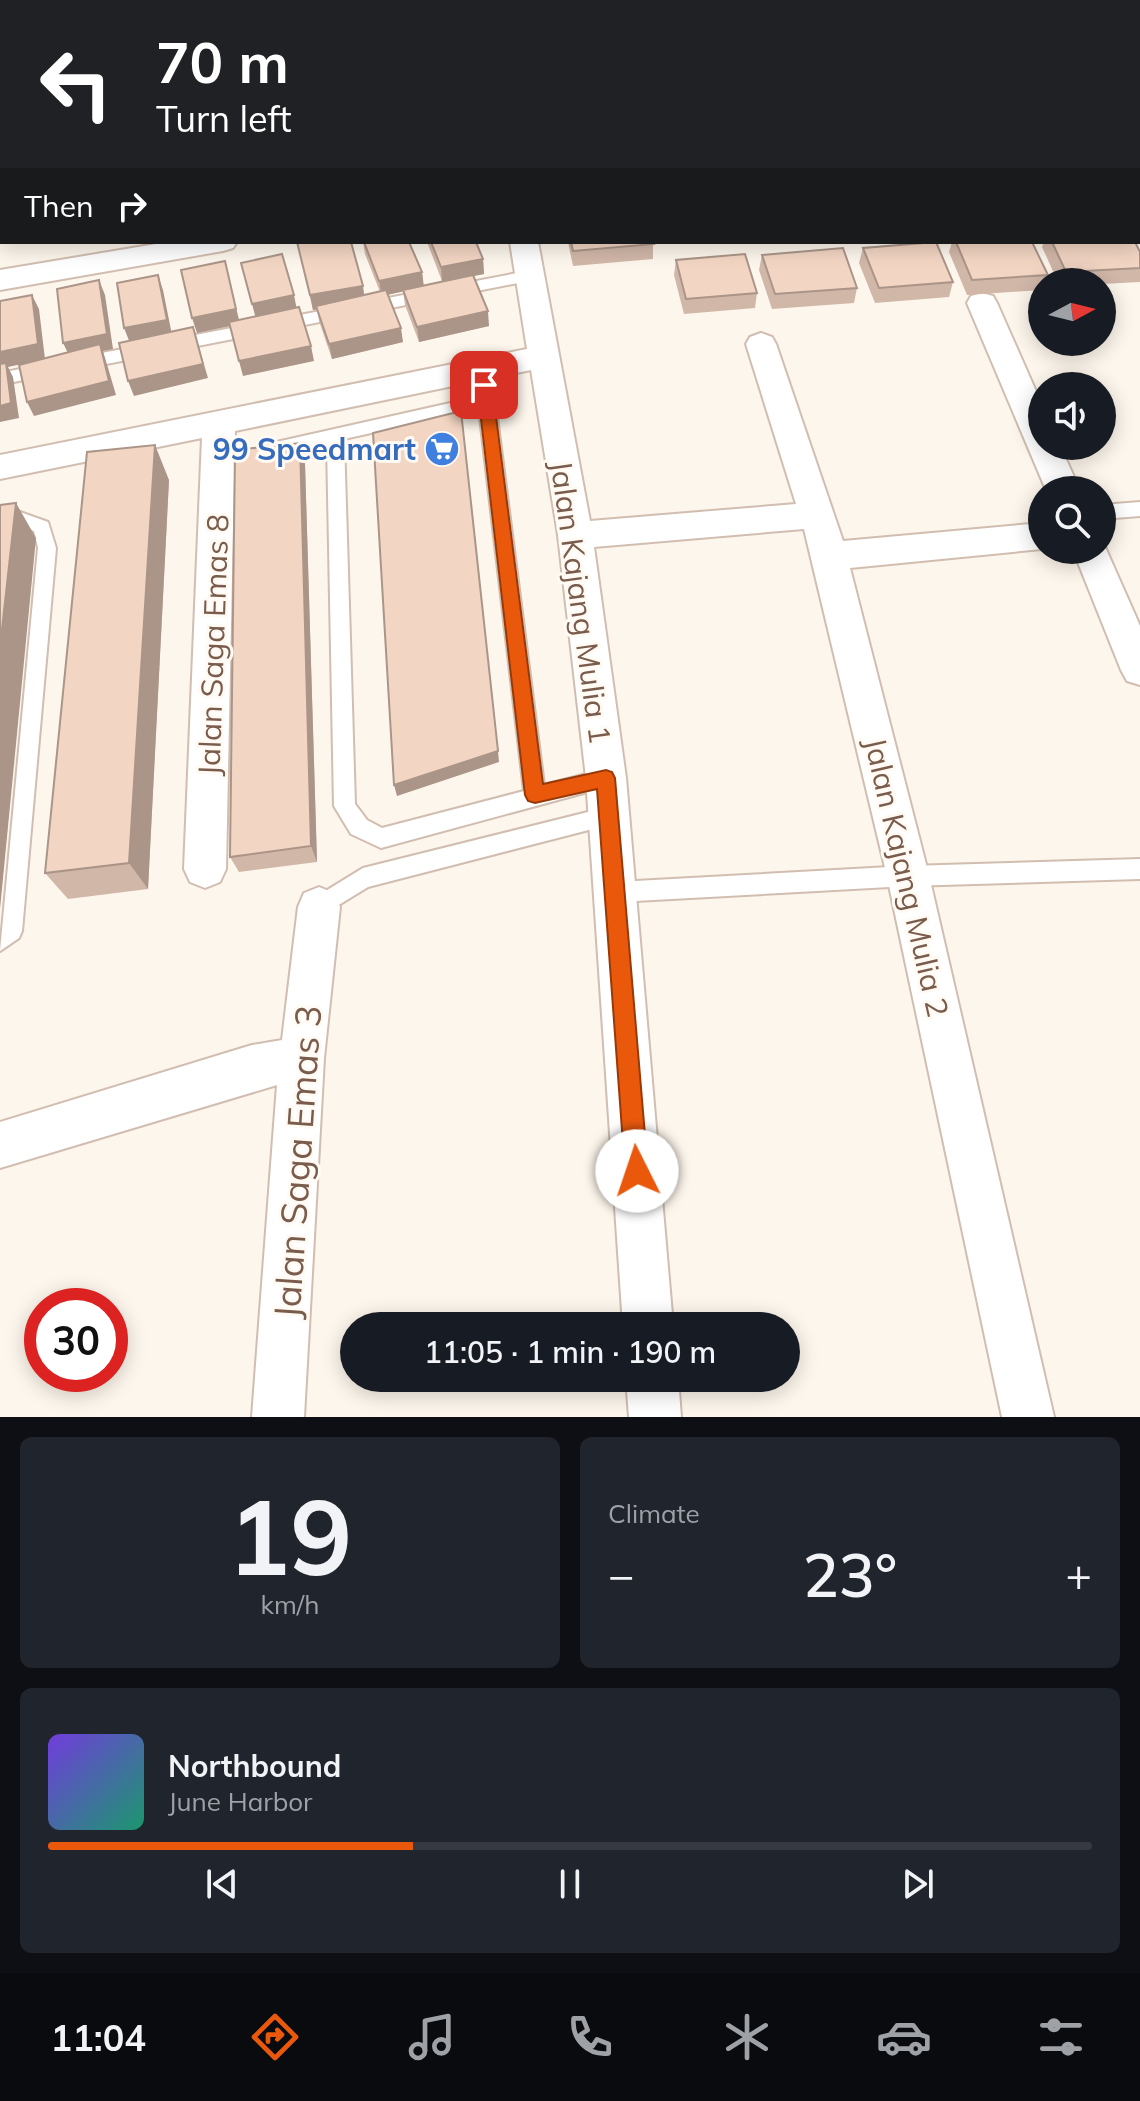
<!DOCTYPE html>
<html lang="en">
<head>
<meta charset="utf-8">
<style>
	body { margin:0; font-family:Mulish,sans-serif; background:#20242c; color:#f1f3f6; height:100vh; display:flex; flex-direction:column; font-size:30px; white-space:nowrap }
	* { box-sizing:border-box; margin:0 }
	p { font-size:26px; color:#9ea1a6 }
	.icon { flex:none; width:44px; height:44px; fill:none; stroke:currentColor; stroke-width:2; stroke-linecap:round; stroke-linejoin:round }
	.map { position:relative; height:1417px; overflow:hidden }
	.side { display:flex; flex-direction:column; gap:20px; padding:20px; background:#0d0f14; flex:1 }
	.side>* { flex:none }
	.top-card { position:absolute; left:0px; top:0px; width:1140px; height:244px; box-shadow:0 4px 20px #0003; background:#202124; color:#fff; overflow:hidden }
	.needle { width:52px; rotate:83deg }
	.tools { position:absolute; left:1028px; top:268px; display:grid; gap:16px }
	.tools a { display:grid; place-items:center; width:88px; height:88px; border-radius:50%; background:#171b24; box-shadow:0 4px 20px #0003; font-size:40px }
	.speed { position:absolute; left:24px; top:1288px; display:flex; gap:16px; font-size:40px; font-weight:700; text-align:center }
	.speed>* { display:grid; place-content:center; width:104px; height:104px; border-radius:50%; background:#171b24; box-shadow:0 4px 20px #0003; line-height:1 }
	.speed .limit { border:12px solid #d22; background:#fff; color:#111 }
	.pin { position:absolute; display:grid; place-items:center; width:68px; height:68px; color:#fff; margin:-34px; border-radius:16px; box-shadow:0 4px 12px #0006 }
	.me { position:absolute; width:88px; margin:-44px; rotate:356deg; stroke-linejoin:round; filter:drop-shadow(0 0 6px #0008) }
	.turn { display:flex; align-items:center; gap:28px; height:168px; padding:0 24px; font-size:36px }
	.turn .icon { width:104px; height:104px; stroke-width:2.5 }
	.turn b { display:block; font-size:56px; line-height:68px }
	.then { display:flex; align-items:center; height:76px; padding:0 24px; background:#0003; gap:16px; font-size:30px }
	.big { font-size:60px; font-weight:600; line-height:1.1 }
	.side .tile { flex:1; display:flex; flex-direction:column; justify-content:center; gap:12px; min-width:0; padding:0 28px; border-radius:12px; background:#20242c }
	.side .dial { align-items:center; gap:0 }
	.dial b { font-size:104px; line-height:1 }
	.song { display:flex; align-items:center; gap:24px }
	.cover { width:96px; height:96px; border-radius:12px; background:linear-gradient(135deg,hsl(260 70% 55%),hsl(160 70% 35%)) }
	.played { height:8px; border-radius:4px; background:linear-gradient(90deg,#ea580c 35%,#363941 35%) }
	.keys { display:flex; justify-content:space-around; direction:ltr }
	.heat { display:flex; justify-content:space-between; align-items:center; font-size:44px; direction:ltr }
	.side .tiles { flex:1; display:grid; gap:20px; grid-template-columns:1fr 1fr }
	.tile:last-child { grid-column:span 2 }
	.trip { position:absolute; left:340px; top:1312px; width:460px; height:80px; border-radius:40px; background:#171b24; box-shadow:0 4px 20px #0003; font-weight:600; line-height:80px; text-align:center }
	.tabs { display:flex; height:128px; justify-content:space-around; align-items:center; background:#090b0e; color:#9ea1a6 }
	.tabs .icon { width:56px; height:56px }
	.tabs .active { color:#ea580c }
	.tabs b { font-size:36px; color:#f1f3f6 }
	.map>svg:first-child { display:block }
	.lines { fill:none; stroke-linecap:round; stroke-linejoin:round }
	.service-casing { stroke:#d1beb0; stroke-width:4 }
	.minor-casing { stroke:#d1beb0; stroke-width:4 }
	.service { fill:#fff; fill-rule:evenodd }
	.minor { fill:#fff; fill-rule:evenodd }
	.wall { fill:#d1b7a8 }
	.shaded-wall { fill:#aa9588 }
	.building { fill:#f3d5c3; stroke:#aa9588; stroke-width:2 }
	.route { fill:#ea580c; stroke:#983908; stroke-width:2 }
	.labels { text-anchor:middle; dominant-baseline:central; stroke-width:6; stroke-linejoin:round; paint-order:stroke }
	.shop-label { font-size:30px; font-weight:bold; fill:#366cbe; stroke:#fffaf3; text-anchor:end }
	.street-label { font-size:30px; fill:#7a5c4d; stroke:#fffaf3 }
	.near-street-label { font-size:36px; fill:#7a5c4d; stroke:#fffaf3 }
</style>
</head>
<body>
<div class="map">
<svg width="1140" height="1417" viewBox="0 0 1140 1417">
	<rect width="100%" height="100%" fill="#fdf6ec"/>
	<g class="lines">
		<!-- service casing -->
		<g class="service-casing">
			<g id="service">
				<rect x="0" y="84" width="2" height="8"/>
				<path d="M0,106h2l-2,13z"/>
				<path d="M528,271l8,5 -3,4 -452,89 -8,-6 8,-6z"/>
				<path d="M482,363l8,6 5,32 49,384 62,-16 7,3 3,6 -3,6 -7,3 -225,61 -30,-14 -17,-28 -7,-363 -55,12 -9,-6 9,-6 205,-46 -3,-28zM479,409l45,382 -142,37 -15,-8 -12,-16 -11,-365z"/>
				<path d="M45,364l8,6 -2,4 -51,11v-12z"/>
				<path d="M1140,502v14l-38,3v-14z"/>
				<path d="M20,512l28,10 8,26 -34,383 -3,7 -19,13 38,-403 -4,-17 -15,-5 -19,3v-14z"/>
				<path d="M608,807l7,2 4,7 -4,7 -7,2 -240,62 -49,30 -8,-3 -3,-7 3,-7 52,-32z"/>
				<path d="M1140,859v20l-232,7 -291,16 -8,-3 -3,-7 3,-7 8,-3 291,-16z"/>
			</g>
		</g>
		<!-- minor casing -->
		<g class="minor-casing">
			<g id="minor">
				<path d="M788,0h36l-37,2z"/>
				<path d="M168,242h69l-4,6 -10,3 -223,39v-20z"/>
				<path d="M510,242h28l52,279 206,-17 -50,-160 4,-7 11,-4 11,4 4,7 67,197 199,-18v26l-192,19 79,308 125,541h-52l-115,-541 -83,-347 -210,18 32,231 47,548h-50l-37,-548 -28,-243 -27,-165 -296,61 -9,438 -6,13 -15,6 -15,-6 -6,-13 18,-431 -202,41v-24l527,-106z"/>
				<path d="M982,293l11,3 4,7 45,102v41h18l20,44h-34l-79,-187 4,-7z"/>
				<path d="M1102,540l38,86v59l-13,-4 -6,-11 -48,-120h29z"/>
				<path d="M319,887l15,6 6,14 -16,151 -20,359h-52l25,-332 -277,83v-46l252,-77 30,-5 16,-133 6,-14z"/>
				<path d="M626,1378h52l3,39h-52z"/>
			</g>
		</g>
		<!-- service -->
		<use href="#service" class="service"/>
		<!-- minor -->
		<use href="#minor" class="minor"/>
	</g>
	<!-- wall -->
	<g class="wall">
		<path d="M937,0h69l1,2h-69z"/>
		<path d="M1074,0l66,1v103l-2,-3v-99h-63z"/>
		<path d="M0,28h2v30l-2,-4z"/>
		<path d="M2,142v100h27l-1,1 -28,1v-98z"/>
		<path d="M297,242l67,53 16,-3 -15,-38 -2,-12h46l13,30 1,13 19,-4 -15,-39h49l7,17 1,15 -11,2 16,50 -70,16 -14,-37 -2,-14 -16,4 16,47 -71,17 -13,-38 -2,-12 -4,1z"/>
		<path d="M568,242h85v17l-80,7z"/>
		<path d="M952,242h80l16,33 -3,7h-3v8l-75,5 -18,-43z"/>
		<path d="M1044,242h91l5,10v30l-38,2v-2h-44l-16,-35z"/>
		<path d="M863,248l90,34 -4,15 -74,6 -16,-40z"/>
		<path d="M762,255l95,33 -3,15 -82,6 -13,-39z"/>
		<path d="M676,260l81,33 -2,15 -71,6 -10,-39z"/>
		<path d="M305,464l12,398 -78,10 -9,-15z"/>
		<path d="M169,480l-21,409 -80,10 -23,-26z"/>
	</g>
	<!-- shaded-wall -->
	<g class="shaded-wall">
		<path d="M483,259l1,15 -42,8 -1,-15z"/>
		<path d="M225,261l15,63 -43,9 -5,-15z"/>
		<path d="M422,272l2,15 -42,9 -3,-15z"/>
		<path d="M158,275l5,15 9,45 -42,8 -6,-15z"/>
		<path d="M99,280l6,15 8,54 -10,2 13,44 -82,21 -7,-14 43,-45 -7,-14z"/>
		<path d="M363,286l2,15 -52,9 -3,-15z"/>
		<path d="M32,295l7,14 6,50 -37,8 5,10 6,41 -19,4v-70z"/>
		<path d="M294,295l3,15 -41,9 -4,-15z"/>
		<path d="M488,311l1,15 -70,16 -2,-15z"/>
		<path d="M193,327l15,51 -74,18 -6,-15z"/>
		<path d="M401,328l2,14 -71,17 -3,-15z"/>
		<path d="M311,346l3,15 -71,15 -4,-15z"/>
		<path d="M300,443l5,21 12,398 -6,-16z"/>
		<path d="M155,445l14,35 -21,409 -19,-26z"/>
		<path d="M16,503l20,35 -36,371v-262z"/>
		<path d="M498,751l1,11 -102,34 -3,-11z"/>
	</g>
	<!-- building -->
	<g class="building">
		<rect x="38" y="0" width="38" height="2"/>
		<path d="M950,0h56l1,2h-56z"/>
		<path d="M1140,1v38h-2v-37h-13z"/>
		<rect x="0" y="28" width="2" height="16"/>
		<path d="M1140,50v30l-2,-3v-26z"/>
		<path d="M2,142v87h-2v-83z"/>
		<path d="M297,242h54l12,44 -53,9z"/>
		<path d="M364,242h45l13,30 -43,9z"/>
		<path d="M431,242h45l7,17 -42,8z"/>
		<path d="M571,242h82l1,2 -81,7z"/>
		<path d="M936,242l17,40 -74,6 -16,-40z"/>
		<path d="M956,242h76l16,33 -76,5z"/>
		<path d="M1052,242h83l5,10v16l-74,4z"/>
		<path d="M843,248l14,40 -82,6 -13,-39z"/>
		<path d="M282,254l12,41 -42,9 -11,-41z"/>
		<path d="M745,254l12,39 -71,6 -10,-39z"/>
		<path d="M225,261l11,48 -44,9 -11,-48z"/>
		<path d="M158,275l9,45 -43,8 -7,-45z"/>
		<path d="M473,275l15,36 -71,16 -14,-37z"/>
		<path d="M99,280l8,54 -44,9 -6,-54z"/>
		<path d="M386,290l15,38 -72,16 -13,-38z"/>
		<path d="M32,295l6,49 -38,8v-51z"/>
		<path d="M299,307l12,39 -72,15 -10,-39z"/>
		<path d="M193,327l10,37 -75,17 -9,-38z"/>
		<path d="M100,344l9,37 -82,21 -8,-37z"/>
		<path d="M6,363l5,40 -11,3v-42z"/>
		<path d="M461,411l37,340 -104,34 -21,-352z"/>
		<path d="M300,443l11,403 -81,11 5,-407z"/>
		<path d="M155,445l-26,418 -84,10 42,-421z"/>
		<path d="M16,503l-16,144v-142z"/>
	</g>
	<!-- route -->
	<path class="route" d="M484,380l8,5 51,399 63,-14 6,2 3,6 33,393 -3,8 -8,4 -8,-4 -4,-8 -28,-382 -62,14 -7,-2 -3,-6 -48,-410z"/>
	<!-- icons -->
	<defs>
		<g id="supermarket-disc" transform="scale(1.8)"><circle r="9.5" fill="#3f7fe0" stroke="#fffaf3"/><path d="M-6-5.5h2.5l.6 2H6L4.5 2H-2.5L-4.4-4H-6ZM-1.5 3.2a1.3 1.3 0 1 0 .1 0ZM3 3.2a1.3 1.3 0 1 0 .1 0Z" fill="#fff"/></g>
	</defs>
	<g fill-rule="evenodd">
		<use href="#supermarket-disc" x="442" y="449"/>
	</g>
	<g class="labels">
		<!-- shop labels -->
		<g class="shop-label">
			<text x="416" y="449">99 Speedmart</text>
		</g>
		<!-- street labels -->
		<g class="street-label">
			<text transform="translate(581 602) rotate(82)">Jalan Kajang Mulia 1</text>
			<text transform="translate(213 645) rotate(-88)">Jalan Saga Emas 8</text>
			<text transform="translate(907 877) rotate(77)">Jalan Kajang Mulia 2</text>
		</g>
		<!-- near-street labels -->
		<g class="near-street-label">
			<text transform="translate(297 1162) rotate(-86)">Jalan Saga Emas 3</text>
		</g>
	</g>
</svg>
<div class="tools">
<a><svg class="needle" viewBox="-14 -14 28 28"><path d="M0-13l5 13h-10z" fill="#e53935"/><path d="M0 13l5-13h-10z" fill="#9ea1a6"/></svg></a>
<a><svg class="icon" aria-label="sound" viewBox="0 0 24 24"><path d="M4 9h4l5-4v14l-5-4H4zM17 9q2 3 0 6"/></svg></a>
<a><svg class="icon" aria-label="search" viewBox="0 0 24 24"><circle cx="10" cy="10" r="6"/><path d="M15 15l6 6"/></svg></a>
</div>
<div class="speed"><div class="limit">30</div></div>
<div class="pin" style="left:484px;top:385px;background:#d93025"><svg class="icon" aria-label="arrive" viewBox="0 0 24 24"><path d="M6 21V4h12l-3 4 3 4H6"/></svg></div>
<svg class="me" style="left:637px;top:1171px" viewBox="-20 -20 40 40"><circle r="19" fill="#fff"/><path d="M0-13L10 11 0 6-10 11z" fill="#ea580c"/></svg>
<div class="trip">11:05 · 1 min · 190 m</div>
<div class="top-card">
<div class="turn"><svg class="icon" aria-label="left" viewBox="0 0 24 24"><path d="M17 20v-9H6M10 6l-5 5 5 5"/></svg><div><b>70 m</b>Turn left</div></div>
<div class="then">Then<svg class="icon" aria-label="right" viewBox="0 0 24 24"><path d="M7 20v-9h11M14 6l5 5-5 5"/></svg></div>
</div>
</div>
<section class="side">
<div class="tiles">
<div class="tile dial"><b>19</b><p>km/h</p></div>
<div class="tile"><p>Climate</p>
<div class="heat"><a>−</a><b class="big">23°</b><a>+</a></div>
</div>
<div class="tile">
<div class="song"><i class="cover"></i><div><b>Northbound</b><p>June Harbor</p></div></div>
<div class="played"></div>
<div class="keys"><svg class="icon" aria-label="previous" viewBox="0 0 24 24"><path d="M18 5L8 12l10 7zM5 5v14"/></svg><svg class="icon" aria-label="pause" viewBox="0 0 24 24"><path d="M8 5v14M16 5v14"/></svg><svg class="icon" aria-label="next" viewBox="0 0 24 24"><path d="M6 5l10 7-10 7zM19 5v14"/></svg></div>
</div>
</div>
</section>
<nav class="tabs">
<b>11:04</b>
<svg class="icon active" aria-label="directions" viewBox="0 0 24 24"><path d="M12 3l9 9-9 9-9-9zM9 14v-3h6M13 9l2 2-2 2"/></svg>
<svg class="icon" aria-label="music" viewBox="0 0 24 24"><path d="M9 18V5l10-2v13"/><circle cx="6" cy="18" r="3"/><circle cx="16" cy="16" r="3"/></svg>
<svg class="icon" aria-label="phone" viewBox="0 0 24 24"><path d="M5 4h4l2 5-3 2q2 4 5 5l2-3 5 2v4C11 20 4 13 5 4z"/></svg>
<svg class="icon" aria-label="climate" viewBox="0 0 24 24"><path d="M12 3v18M4 7l16 10M4 17L20 7"/></svg>
<svg class="icon" aria-label="car" viewBox="0 0 24 24"><path d="M5 17H2v-5l4-1 3-4h7l3 4 3 1v5h-3M9 17h6M6 11h13"/><circle cx="7" cy="17" r="2"/><circle cx="17" cy="17" r="2"/></svg>
<svg class="icon" aria-label="filters" viewBox="0 0 24 24"><path d="M4 7h16M4 17h16"/><circle cx="9" cy="7" r="2"/><circle cx="15" cy="17" r="2"/></svg>
</nav>
</body>
</html>
